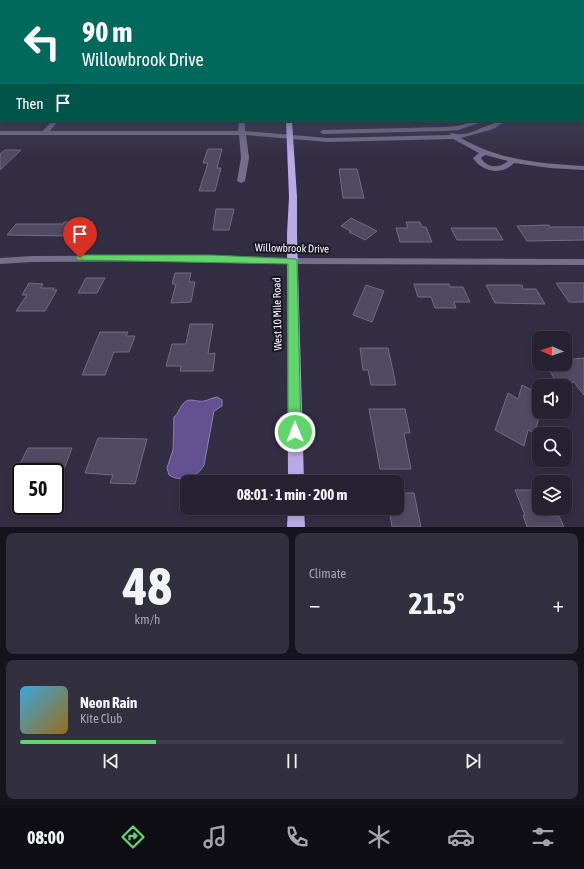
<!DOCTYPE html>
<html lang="en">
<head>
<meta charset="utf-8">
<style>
	body { margin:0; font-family:"Asap Condensed",sans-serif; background:#322f3e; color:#f1f3f6; height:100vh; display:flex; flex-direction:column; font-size:15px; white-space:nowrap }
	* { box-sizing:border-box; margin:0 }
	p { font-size:13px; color:#a4a4ac }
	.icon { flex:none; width:22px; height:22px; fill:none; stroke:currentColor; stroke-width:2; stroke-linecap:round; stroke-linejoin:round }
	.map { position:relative; height:527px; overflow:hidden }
	.panel { display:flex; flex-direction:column; gap:6px; padding:6px; background:#15131c; flex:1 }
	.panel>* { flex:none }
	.banner { position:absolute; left:0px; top:0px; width:584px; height:122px; box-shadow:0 2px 6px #0003,0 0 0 1px #423f4d; background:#00695c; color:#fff; overflow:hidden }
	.needle { width:26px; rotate:272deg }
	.buttons { position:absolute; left:532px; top:331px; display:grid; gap:8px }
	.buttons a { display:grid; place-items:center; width:40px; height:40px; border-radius:8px; background:#262232; box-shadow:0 2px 6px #0003,0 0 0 1px #423f4d; font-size:20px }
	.speed { position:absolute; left:12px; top:463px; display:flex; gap:8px; font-size:20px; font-weight:700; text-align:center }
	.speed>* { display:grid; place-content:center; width:52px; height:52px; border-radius:50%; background:#262232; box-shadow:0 2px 6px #0003,0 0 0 1px #423f4d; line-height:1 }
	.speed .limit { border:2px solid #111; border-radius:6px; background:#fff; color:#111 }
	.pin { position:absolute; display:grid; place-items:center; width:34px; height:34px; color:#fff; margin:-41px -17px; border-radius:50% 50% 50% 0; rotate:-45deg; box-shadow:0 0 4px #0007 }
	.pin .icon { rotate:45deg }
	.me { position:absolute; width:44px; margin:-22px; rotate:359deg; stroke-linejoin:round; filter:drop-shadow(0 0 3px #0008) }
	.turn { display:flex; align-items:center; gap:14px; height:84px; padding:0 16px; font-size:18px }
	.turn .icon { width:52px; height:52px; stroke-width:2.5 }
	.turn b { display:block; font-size:28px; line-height:34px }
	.then { display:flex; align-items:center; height:38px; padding:0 16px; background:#0003; gap:8px; font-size:15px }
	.big { font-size:30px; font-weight:700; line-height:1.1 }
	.panel .tile { flex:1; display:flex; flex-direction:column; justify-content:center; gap:6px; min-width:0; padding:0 14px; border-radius:8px; background:#322f3e }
	.panel .dial { align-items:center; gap:0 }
	.dial b { font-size:52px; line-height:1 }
	.song { display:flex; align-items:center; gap:12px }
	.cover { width:48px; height:48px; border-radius:6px; background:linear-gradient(135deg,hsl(200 70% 55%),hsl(40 70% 35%)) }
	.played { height:4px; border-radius:2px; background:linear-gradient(90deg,#60d56b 25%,#423f4d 25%) }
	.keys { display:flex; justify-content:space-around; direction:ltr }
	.heat { display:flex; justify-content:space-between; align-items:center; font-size:22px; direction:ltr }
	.panel .tiles { flex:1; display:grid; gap:6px; grid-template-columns:1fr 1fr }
	.tile:last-child { grid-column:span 2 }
	.trip { position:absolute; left:180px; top:475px; width:224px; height:40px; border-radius:8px; background:#262232; box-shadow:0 2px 6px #0003,0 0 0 1px #423f4d; font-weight:700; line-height:40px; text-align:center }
	.tab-bar { display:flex; height:64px; justify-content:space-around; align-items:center; background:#0f0e14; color:#a4a4ac }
	.tab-bar .icon { width:28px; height:28px }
	.tab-bar .current { color:#60d56b }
	.tab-bar b { font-size:18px; color:#f1f3f6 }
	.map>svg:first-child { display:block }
	.water { fill:#635191; stroke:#8f82b2 }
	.building { fill:#504b62; stroke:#716c83 }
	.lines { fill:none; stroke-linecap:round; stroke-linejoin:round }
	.minor { fill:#766f8c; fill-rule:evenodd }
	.major { fill:#b9aae7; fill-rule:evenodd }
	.route { fill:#60d56b; stroke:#3e8a46 }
	.labels { text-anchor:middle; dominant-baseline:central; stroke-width:4; stroke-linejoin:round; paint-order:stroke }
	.street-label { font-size:11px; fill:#f5f3fe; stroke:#1a1822 }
</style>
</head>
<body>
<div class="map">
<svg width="584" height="527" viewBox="0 0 584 527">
	<rect width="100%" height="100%" fill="#332e43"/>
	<!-- water -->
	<path class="water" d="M217,397l5,3v6l-8,5 -10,54c-6,12 -23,18 -35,10l-2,-7 6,-18 1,-33c5,-4 5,-9 9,-13 5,-8 15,-1 21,-3 5,-1 7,-3 13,-4z"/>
	<!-- building -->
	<g class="building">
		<path d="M208,149h14l-5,19h4l-6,23h-16l9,-28h-5z"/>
		<path d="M5,150h16l-21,20v-16z"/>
		<path d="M339,169h18l7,29h-21z"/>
		<path d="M216,209h18l-5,21h-16z"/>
		<path d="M351,218l26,13 -12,9 -16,-8 2,-1 -10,-5z"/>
		<path d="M64,222h29l-6,11h-20l-1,3 -59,-1 9,-11h47z"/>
		<path d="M406,222h14l2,5h4l6,15h-32l-4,-14h12z"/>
		<path d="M549,225l1,2h34v13l-57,1 -10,-15z"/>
		<path d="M451,228h45l7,12h-46z"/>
		<path d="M175,273h16l-2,9h6l-4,20 -20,1 5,-19h-4z"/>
		<path d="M86,278h19l-8,15h-19z"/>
		<path d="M29,283l14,1 -2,4h13l-1,2h4l-12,21h-29l11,-16h-5z"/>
		<path d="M556,283h28v19h-15z"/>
		<path d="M414,284h35l1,3h13l7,15h-16l2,6h-21l-4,-11h-13z"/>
		<path d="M366,285l18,6 -12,31 -19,-7z"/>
		<path d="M486,285h36l1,4h13l9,15 -50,-1z"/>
		<path d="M190,324h23l-5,30 7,-1 -2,18h-33l1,-5h-15l6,-22h14z"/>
		<path d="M100,332h28l-2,4h9l-6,16h-15l-9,23h-23z"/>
		<path d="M360,348h28l8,37h-25l-3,-15h-5z"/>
		<path d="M565,348l8,11 11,-1v37l-10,-13 -16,2 -13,-20h20z"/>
		<path d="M522,385l17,9v23l-4,16 -7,-3 -4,16 -29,-16 13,-37 10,6z"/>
		<path d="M369,409h36l5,24h-6l7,36h-31z"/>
		<path d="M98,438l49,1 -12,45 -25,-1 3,-8 -28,-2z"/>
		<path d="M28,448h44l-9,24h-47z"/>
		<path d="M515,490h24v18h9l3,8h8l5,11h-37l-4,-12h2z"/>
		<path d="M397,493h17l7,34h-29l-3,-19h8z"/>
	</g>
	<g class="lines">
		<!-- minor -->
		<g class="minor">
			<path d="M583,96l1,1v4l-1,-1z"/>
			<path d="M0,117h1l1,4 -2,1z"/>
			<path d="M52,121h6l-8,10h188l1,-10h6v10l83,7 121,-3 3,-2c18,6 36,-12 54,-12l-13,8 -32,9c37,22 80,26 123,28v4l-34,-2 -36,-5c-12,13 -32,9 -41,-5l6,-5 -26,-14 -125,3 -82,-7 3,23 -4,23 -4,2 -4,-2 4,-23 -2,-23h-239v-4h43zM485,155l23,6c-9,8 -21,7 -27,-3z"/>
			<path d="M475,121h10l-27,9 -14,1 -121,3 -3,-2 3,-2 121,-3 14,-1z"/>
			<path d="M212,255l80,3 292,1v6l-292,-1 -80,-3 -180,1 -32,2v-6l32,-2z"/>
		</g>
		<!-- major -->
		<g class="major">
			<path d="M286,121h6l5,76v37l7,248h-16l-1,-248 2,-37z"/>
			<path d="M288,508h16l1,19h-18z"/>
		</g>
	</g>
	<!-- sky -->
	<linearGradient id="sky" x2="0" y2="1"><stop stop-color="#1c1925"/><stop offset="0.53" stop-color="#4a4c66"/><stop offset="1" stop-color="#4a4c66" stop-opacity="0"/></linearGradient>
	<rect width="584" height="156" fill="url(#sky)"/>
	<!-- route -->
	<path class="route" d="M80,255h132l84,4 1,2 4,171 -2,5 -4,1 -5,-1 -2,-5v-168l-211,-4 -1,-2 1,-2z"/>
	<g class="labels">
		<!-- street labels -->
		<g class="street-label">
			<text transform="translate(292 248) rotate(1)">Willowbrook Drive</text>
			<text transform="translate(277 314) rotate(-91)">West 10 Mile Road</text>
		</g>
	</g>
</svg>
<div class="buttons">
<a><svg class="needle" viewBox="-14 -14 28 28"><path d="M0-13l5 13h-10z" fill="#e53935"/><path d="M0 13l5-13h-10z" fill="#a4a4ac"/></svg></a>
<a><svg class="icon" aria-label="sound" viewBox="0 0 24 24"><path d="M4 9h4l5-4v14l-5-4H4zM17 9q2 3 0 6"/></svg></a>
<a><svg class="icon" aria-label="search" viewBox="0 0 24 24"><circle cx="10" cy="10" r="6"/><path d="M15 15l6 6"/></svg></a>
<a><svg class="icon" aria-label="layers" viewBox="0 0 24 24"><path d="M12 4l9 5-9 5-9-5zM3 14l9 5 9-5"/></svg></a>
</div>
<div class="speed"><div class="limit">50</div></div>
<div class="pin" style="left:80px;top:258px;background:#d93025"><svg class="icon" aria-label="arrive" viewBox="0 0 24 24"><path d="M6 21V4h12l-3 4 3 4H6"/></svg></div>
<svg class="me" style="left:295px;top:432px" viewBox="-20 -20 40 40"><circle r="17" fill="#60d56b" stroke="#fff" stroke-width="3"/><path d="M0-11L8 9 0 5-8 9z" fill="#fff"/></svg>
<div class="trip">08:01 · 1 min · 200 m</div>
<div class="banner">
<div class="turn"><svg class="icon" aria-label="left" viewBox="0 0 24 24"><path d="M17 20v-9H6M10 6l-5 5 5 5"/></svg><div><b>90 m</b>Willowbrook Drive</div></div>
<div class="then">Then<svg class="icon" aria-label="arrive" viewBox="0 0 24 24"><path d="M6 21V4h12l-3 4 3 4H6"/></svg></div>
</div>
</div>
<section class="panel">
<div class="tiles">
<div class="tile dial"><b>48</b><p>km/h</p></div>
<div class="tile"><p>Climate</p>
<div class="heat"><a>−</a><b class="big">21.5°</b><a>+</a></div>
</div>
<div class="tile">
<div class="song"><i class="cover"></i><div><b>Neon Rain</b><p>Kite Club</p></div></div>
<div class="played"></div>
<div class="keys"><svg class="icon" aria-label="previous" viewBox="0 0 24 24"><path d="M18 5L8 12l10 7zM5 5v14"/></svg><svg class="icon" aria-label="pause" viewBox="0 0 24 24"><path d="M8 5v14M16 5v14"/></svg><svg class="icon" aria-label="next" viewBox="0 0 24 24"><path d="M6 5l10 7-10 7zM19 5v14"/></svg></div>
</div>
</div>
</section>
<nav class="tab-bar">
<b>08:00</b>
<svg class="icon current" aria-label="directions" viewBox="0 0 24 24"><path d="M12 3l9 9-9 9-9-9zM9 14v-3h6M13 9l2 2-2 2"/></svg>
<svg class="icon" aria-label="music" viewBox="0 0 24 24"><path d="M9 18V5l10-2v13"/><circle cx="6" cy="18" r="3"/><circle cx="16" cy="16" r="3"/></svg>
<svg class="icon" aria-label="phone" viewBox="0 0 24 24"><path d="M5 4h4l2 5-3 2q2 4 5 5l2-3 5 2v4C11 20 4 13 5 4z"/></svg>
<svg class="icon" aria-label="climate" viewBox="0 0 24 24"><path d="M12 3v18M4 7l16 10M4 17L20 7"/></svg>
<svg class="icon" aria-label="car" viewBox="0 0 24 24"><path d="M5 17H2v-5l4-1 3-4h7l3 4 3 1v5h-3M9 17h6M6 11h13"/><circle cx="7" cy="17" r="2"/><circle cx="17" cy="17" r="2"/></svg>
<svg class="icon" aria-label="filters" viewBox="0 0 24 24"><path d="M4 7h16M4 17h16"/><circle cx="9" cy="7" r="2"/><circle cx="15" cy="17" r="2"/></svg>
</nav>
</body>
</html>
